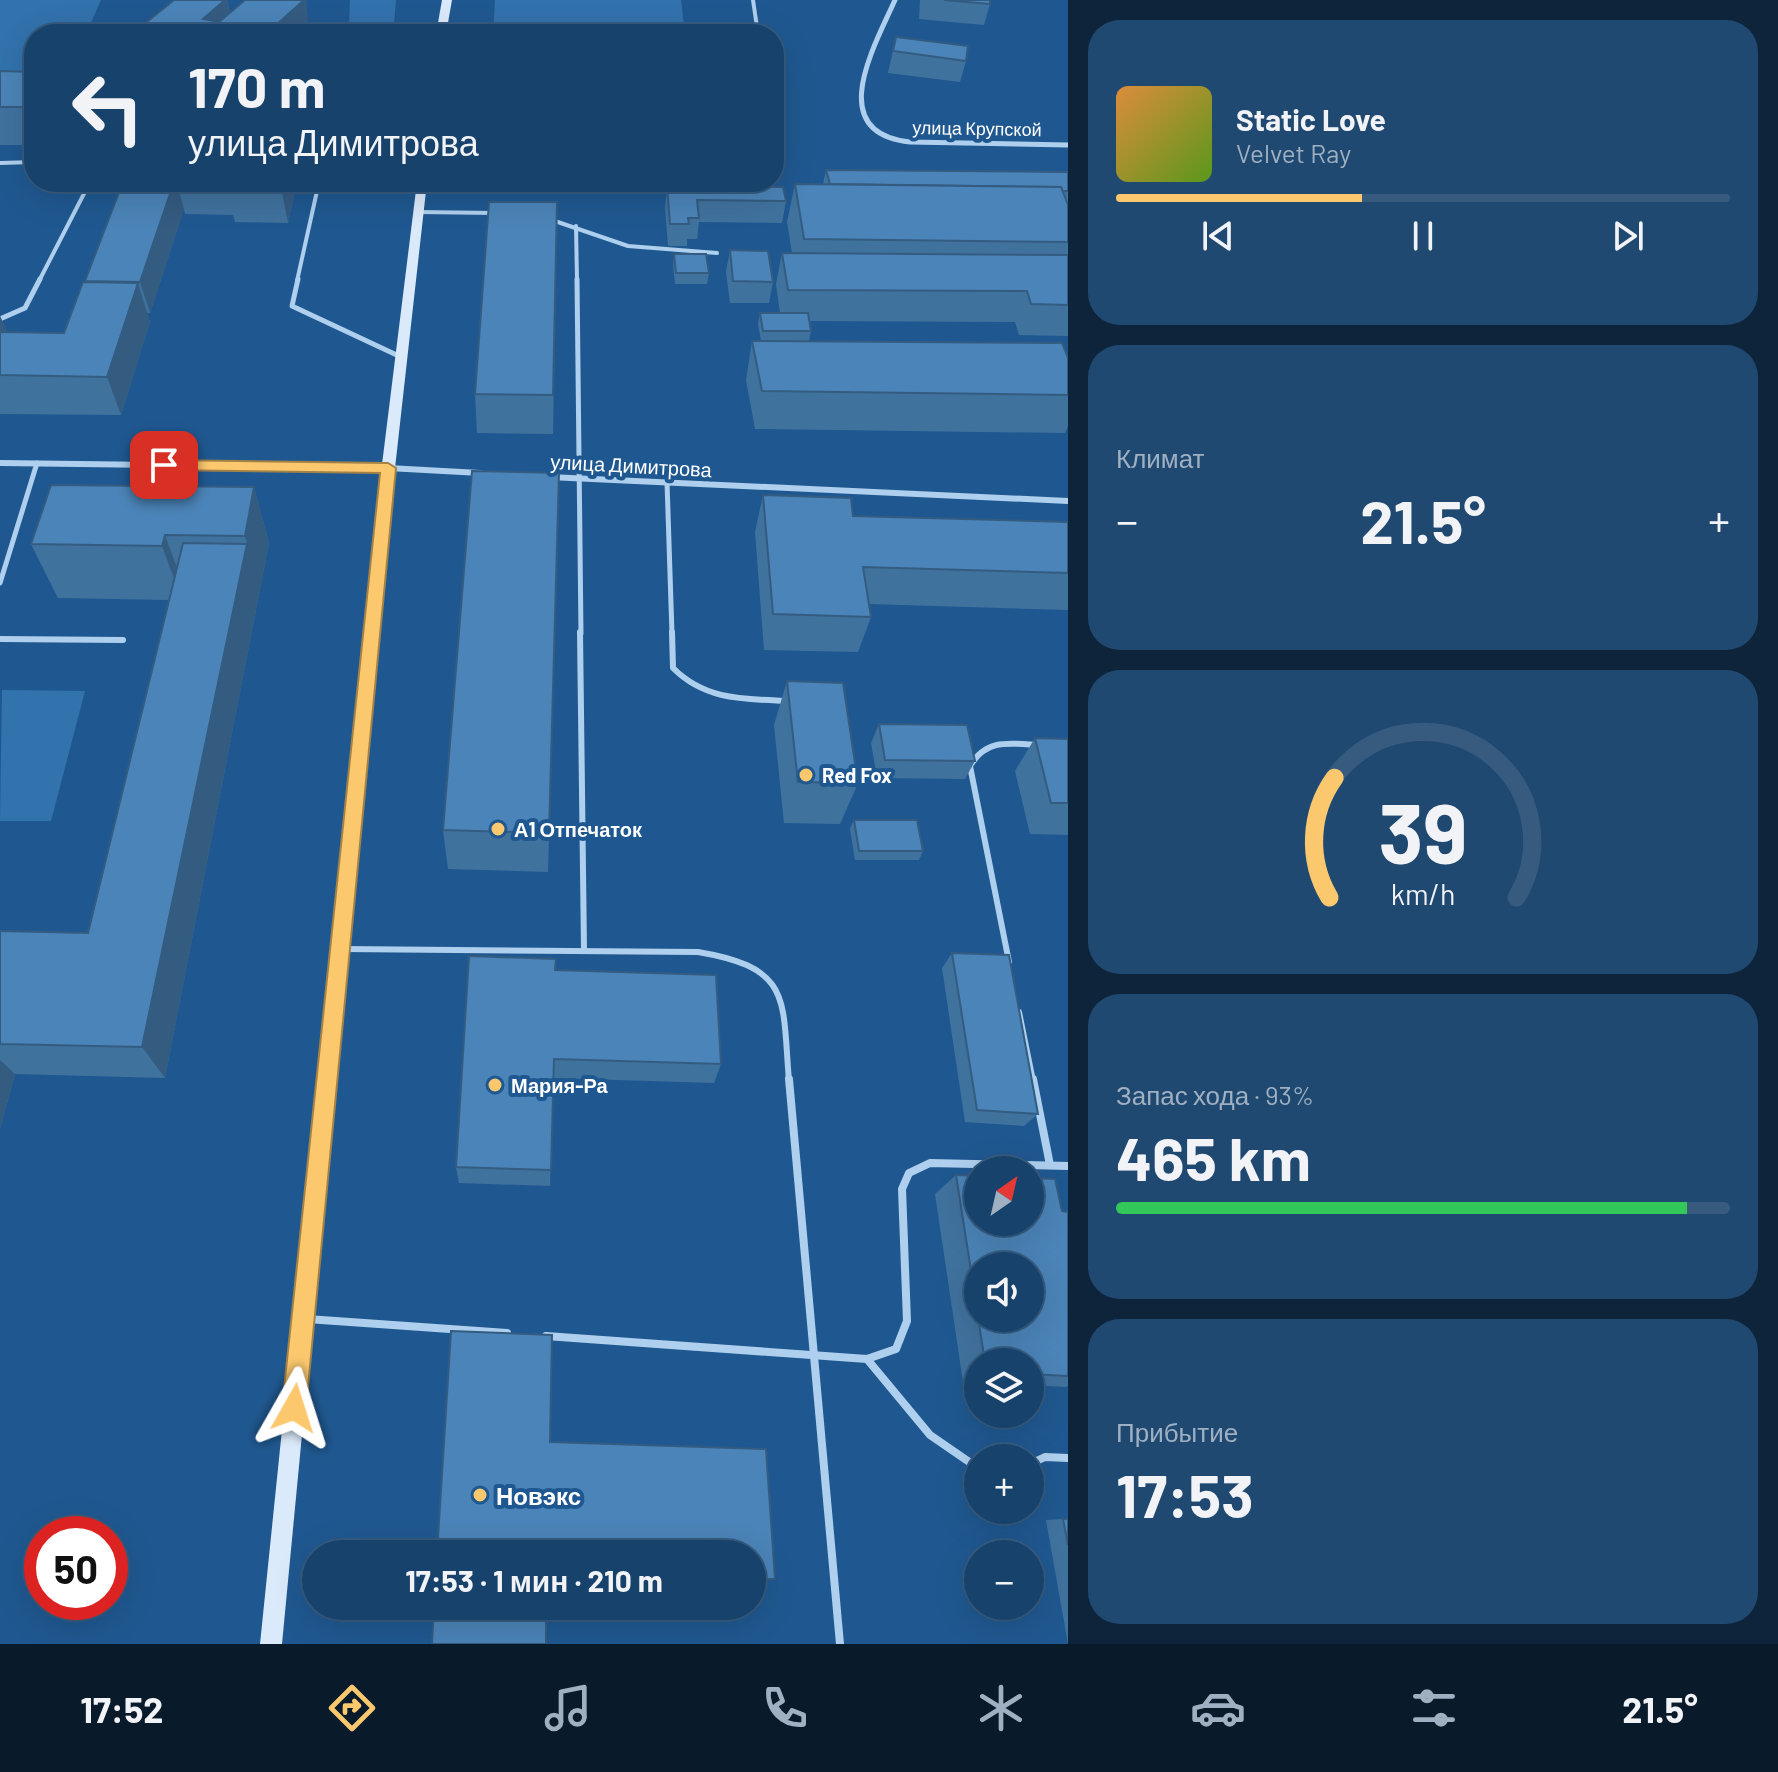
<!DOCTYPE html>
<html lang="ru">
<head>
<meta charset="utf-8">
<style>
	body { margin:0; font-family:Barlow,sans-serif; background:#204972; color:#f1f3f6; height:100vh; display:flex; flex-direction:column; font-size:30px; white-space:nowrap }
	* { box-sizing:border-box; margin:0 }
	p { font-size:26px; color:#9eb0c2 }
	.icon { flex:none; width:44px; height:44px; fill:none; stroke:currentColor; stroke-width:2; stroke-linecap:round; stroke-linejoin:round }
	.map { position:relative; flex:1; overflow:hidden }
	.drawer { display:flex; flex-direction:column; gap:20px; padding:20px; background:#0d243b; width:710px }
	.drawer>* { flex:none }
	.banner { position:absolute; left:24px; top:24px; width:760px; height:168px; border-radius:32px; box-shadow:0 8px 32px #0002,0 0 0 2px #365b7f; background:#17426c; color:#f1f3f6; overflow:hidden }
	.needle { width:52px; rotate:34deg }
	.buttons { position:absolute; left:964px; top:1156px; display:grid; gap:16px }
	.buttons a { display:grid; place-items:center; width:80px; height:80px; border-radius:50%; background:#17426c; box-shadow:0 8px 32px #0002,0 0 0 2px #365b7f; font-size:40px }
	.speed { position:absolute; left:24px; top:1516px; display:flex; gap:16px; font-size:40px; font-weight:700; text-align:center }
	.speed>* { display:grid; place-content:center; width:104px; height:104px; border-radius:50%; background:#17426c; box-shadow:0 8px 32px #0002,0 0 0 2px #365b7f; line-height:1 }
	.speed .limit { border:12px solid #d22; background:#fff; color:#111 }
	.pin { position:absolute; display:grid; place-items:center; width:68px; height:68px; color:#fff; margin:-34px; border-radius:16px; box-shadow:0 4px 12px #0006 }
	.me { position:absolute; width:88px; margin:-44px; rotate:6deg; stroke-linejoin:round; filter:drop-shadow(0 0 6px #0008) }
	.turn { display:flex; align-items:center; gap:28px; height:168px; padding:0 32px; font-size:36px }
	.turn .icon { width:104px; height:104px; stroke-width:2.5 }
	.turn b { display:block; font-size:56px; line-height:68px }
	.big { font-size:60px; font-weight:700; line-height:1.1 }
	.drawer .card { flex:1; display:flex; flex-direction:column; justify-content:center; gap:12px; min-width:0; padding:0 28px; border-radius:32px; background:#204972 }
	.drawer .dial { align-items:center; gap:0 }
	.dial svg { height:208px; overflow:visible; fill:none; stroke:#365b7f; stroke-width:7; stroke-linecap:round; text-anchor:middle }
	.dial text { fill:#f1f3f6; stroke:none }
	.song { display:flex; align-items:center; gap:24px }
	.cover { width:96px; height:96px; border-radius:12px; background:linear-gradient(135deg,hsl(30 70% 55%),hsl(90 70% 35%)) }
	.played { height:8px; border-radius:4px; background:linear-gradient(90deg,#fbc86e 40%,#365b7f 40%) }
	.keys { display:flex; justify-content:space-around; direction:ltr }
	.heat { display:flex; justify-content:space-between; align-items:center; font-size:44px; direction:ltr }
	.charge { height:12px; border-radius:6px; background:linear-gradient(90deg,#34c759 93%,#365b7f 0) }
	.trip { position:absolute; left:302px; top:1540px; width:464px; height:80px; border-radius:40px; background:#17426c; box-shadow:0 8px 32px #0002,0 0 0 2px #365b7f; font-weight:700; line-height:80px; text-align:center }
	.menu { display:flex; height:128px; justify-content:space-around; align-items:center; background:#091a2b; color:#9eb0c2 }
	.menu .icon { width:56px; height:56px }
	.menu .selected { color:#fbc86e }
	.menu b { font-size:36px; color:#f1f3f6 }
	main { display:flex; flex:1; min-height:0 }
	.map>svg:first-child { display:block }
	.green { fill:#3272ad }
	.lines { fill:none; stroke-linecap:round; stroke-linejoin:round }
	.lane-far3 { stroke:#aecfed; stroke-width:4 }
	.lane-far2 { stroke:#aecfed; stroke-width:5 }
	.lane-far1 { stroke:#aecfed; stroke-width:6 }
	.lane { stroke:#aecfed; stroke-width:8 }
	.street-far1 { stroke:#aecfed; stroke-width:5 }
	.street { stroke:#aecfed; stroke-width:6 }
	.secondary { fill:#dbeafa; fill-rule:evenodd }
	.wall { fill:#40729e }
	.shaded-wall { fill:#345c81 }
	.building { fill:#4b84b8; stroke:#345c81; stroke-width:2 }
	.route { fill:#fbc86e; stroke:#a38248; stroke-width:2 }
	.poi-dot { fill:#fbc86e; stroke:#1f5890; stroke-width:3 }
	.labels { text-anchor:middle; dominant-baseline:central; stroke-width:8; stroke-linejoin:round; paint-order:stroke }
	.far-street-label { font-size:18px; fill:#fff; stroke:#1f5890 }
	.street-label { font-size:20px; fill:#fff; stroke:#1f5890 }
	.poi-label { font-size:20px; font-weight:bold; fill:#fff; stroke:#1f5890; text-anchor:start }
	.near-poi-label { font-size:24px; font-weight:bold; fill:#fff; stroke:#1f5890; text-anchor:start }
</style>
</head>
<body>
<main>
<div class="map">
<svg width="1068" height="1644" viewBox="0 0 1068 1644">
	<rect width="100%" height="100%" fill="#1f5890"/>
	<!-- green -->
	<g class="green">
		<path d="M0,0h101l-15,34h-52v38h-34z"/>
		<path d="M350,0h46l-3,34h-55l11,-10z"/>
		<path d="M495,0h186l4,34h-192z"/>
		<path d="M2,690l83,1 -34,130h-51z"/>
	</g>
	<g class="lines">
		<!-- lane-far3 -->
		<g class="lane-far3">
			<path d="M753,0l5,34"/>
			<path d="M0,163l34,-1"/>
			<path d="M418,212l77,1"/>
			<path d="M549,219l79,27 89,7"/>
			<path d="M576,226l1,55"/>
			<path d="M39,281l51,-99"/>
			<path d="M297,281l22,-99"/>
		</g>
		<!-- lane-far2 -->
		<g class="lane-far2">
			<path d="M298,279l-6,27 109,51"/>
			<path d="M577,279l4,355"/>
			<path d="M0,319l25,-11 15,-29"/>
			<path d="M667,482l5,152"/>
			<path d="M0,583l37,-120"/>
		</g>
		<!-- lane-far1 -->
		<g class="lane-far1">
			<path d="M580,632l4,318"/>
			<path d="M672,632l1,36c33,33 72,31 116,33"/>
			<path d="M0,639l123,1"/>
			<path d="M343,949l355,3c95,16 84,47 91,129"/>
			<path d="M1009,962l-39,-196c16,-27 38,-23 66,-21"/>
			<path d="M1019,1012l14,69"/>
		</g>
		<!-- lane -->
		<g class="lane">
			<path d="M789,1079l51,565"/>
			<path d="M1033,1079l17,86"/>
			<path d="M307,1319l200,14"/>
			<path d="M546,1336l321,23 29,-10 11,-28 -5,-132 7,-16 21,-10 138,3"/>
			<path d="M867,1359l63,76 48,33"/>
			<path d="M1030,1464l15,-7 23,1"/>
		</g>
		<!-- street-far1 -->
		<path class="street-far1" d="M895,0c-21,47 -71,133 15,142l158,3"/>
		<!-- street -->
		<g class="street">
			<path d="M0,463l388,5 92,5"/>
			<path d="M549,477l519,24"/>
		</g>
		<!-- secondary -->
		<g class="secondary">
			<path d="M442,0h10l-6,34h-10z"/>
			<path d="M417,182h10l-37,331 -108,1131h-22l116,-1131z"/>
		</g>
	</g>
	<!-- wall -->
	<g class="wall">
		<path d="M174,0h53l3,13 78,7 -15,14h-154l-1,-5z"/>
		<path d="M920,0h70v4l-6,21 -65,-6z"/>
		<path d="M896,37l70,24 -6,21 -72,-9z"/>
		<path d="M0,71l34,1v73h-34z"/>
		<path d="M826,170l242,2v164l-49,-1 -4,-13 -206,-1 2,10 -2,10 259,17v68l-3,7 -310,-4 -9,-49 6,-39h9l-3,-17 2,-11h20l-4,-29 6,-31h10l-5,-31 8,-38h28z"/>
		<path d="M123,182h174l-9,41 -53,-1 -2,-7 -48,-1 -1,-5 -34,104h-3l3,9 -29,93 -121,-1v-98l7,16 57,1 22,-51z"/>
		<path d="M539,182h65l-1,11h-28v-5l-36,-1z"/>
		<path d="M667,186l119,15 -4,22 -83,-1 -2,17h-10v7h-19l-3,-38z"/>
		<path d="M557,202l-4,232 -76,-1 -2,-39z"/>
		<path d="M730,250l43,32 -4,21h-39l-4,-31z"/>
		<path d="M674,254l35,19 -2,11h-32l-2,-19z"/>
		<path d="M559,473l-11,399 -100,-3 -5,-39z"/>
		<path d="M254,487l15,56 -104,535 -150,-4 -15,55v-198l88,2 81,-333 -111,-2 -27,-54z"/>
		<path d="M763,495l90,21 215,6v88l-199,-6 2,13 -13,35 -94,-2 -9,-118z"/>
		<path d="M787,681l71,102 -18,41 -56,-1 -10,-98z"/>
		<path d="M879,724l96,37 -10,18 -88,-1 -6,-35z"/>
		<path d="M1035,738l33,1v96l-38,-1 -15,-63z"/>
		<path d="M854,820l69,31 -4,9h-64l-5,-31z"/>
		<path d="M952,953l86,161 -14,12 -59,-4 -23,-154z"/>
		<path d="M555,970l166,94 -7,19 -161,-5 -3,108 -91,-3 -3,-16z"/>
		<path d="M956,1175l106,36 6,1v174l-3,1 -35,-2v-23h-52v21l-15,-1 -28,-188z"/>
		<path d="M1063,1519h5v125l-22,-124z"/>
	</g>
	<!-- shaded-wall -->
	<g class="shaded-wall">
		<path d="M225,0h2l4,19 -17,15 -11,-15z"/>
		<path d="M304,0h2l2,20 -15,14h-27z"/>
		<path d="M174,182h18l-15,1 7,26 -34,104 -10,-31z"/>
		<path d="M284,182h13l-9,41 -6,-31z"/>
		<path d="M138,283l12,39 -29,93 -14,-38z"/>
		<path d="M0,316l16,36h-16z"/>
		<path d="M254,487l15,56 -104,535 -23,-31 105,-503 -2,-8z"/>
		<path d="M165,535l20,55 -3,10 -20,-54z"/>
		<path d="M0,1060l15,14 -15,55z"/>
	</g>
	<!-- building -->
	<g class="building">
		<path d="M174,0h51l-22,19 16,3 26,-22h59l-38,34h-107l-21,-5z"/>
		<path d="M944,0h46v4z"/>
		<path d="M896,37l72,9 -2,15 -73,-10z"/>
		<path d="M0,71l34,1v35h-34z"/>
		<path d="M826,170l242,2v19h-6l-1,-4 -231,-3z"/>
		<path d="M123,182h51l-34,100 -55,-1z"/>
		<path d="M177,182h107l-2,10 -54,-1 2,-7 -53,-1z"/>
		<path d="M795,184l266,3 7,18v37l-264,-3z"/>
		<path d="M667,186l116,1 3,14 -89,-1 2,18h-11l1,6h-19z"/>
		<path d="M489,202h68l-4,193 -78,-1z"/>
		<path d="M730,250l38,1 5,31 -40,-1z"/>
		<path d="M782,253l286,2v50l-37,-1 -4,-13 -239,-1z"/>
		<path d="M674,254h32l3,19h-33z"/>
		<path d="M83,282l55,1 -31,94 -107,-2v-43l64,1z"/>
		<path d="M760,313h48l3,18h-48z"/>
		<path d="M752,341l310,2 6,15v37l-306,-4z"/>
		<path d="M472,471l87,2 -10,360 -106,-3z"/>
		<path d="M51,485l203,2 -9,49 -80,-1 -3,11 -131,-2z"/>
		<path d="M763,495l88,3 2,18 215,6v51l-205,-6 8,50 -98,-3z"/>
		<path d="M183,543l64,1 -105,503 -142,-3v-113l88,2z"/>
		<path d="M787,681l56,2 15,100 -60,-1z"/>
		<path d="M879,724l88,1 8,36 -90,-1z"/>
		<path d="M1035,738l33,1v64h-17z"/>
		<path d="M854,820h63l6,31h-64z"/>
		<path d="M952,953l57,2 29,159 -61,-4z"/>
		<path d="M469,956l87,3 -1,11 161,5 5,89 -167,-5 -3,111 -95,-3z"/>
		<path d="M956,1175l22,1v46h52v-44l25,1 7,32 6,1v164l-38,-2v-12h-45l-7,-44h52v-52h-52v49z"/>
		<path d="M451,1331l101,4 -2,107 216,7 9,130h-23v-25h-315z"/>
		<path d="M1063,1519h5v26z"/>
		<path d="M434,1606h112v38h-114z"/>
	</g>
	<!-- route -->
	<path class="route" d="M164,460l224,3 8,5 -90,940 -3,8 -9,4 -8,-4 -4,-8 98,-935 -216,-3 -7,-5z"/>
	<!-- markers -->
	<g class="poi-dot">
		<circle cx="806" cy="775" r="8"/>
		<circle cx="498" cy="829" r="8"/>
		<circle cx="495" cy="1085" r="8"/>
		<circle cx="480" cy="1495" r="8"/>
	</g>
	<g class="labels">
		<!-- far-street labels -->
		<g class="far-street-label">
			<text transform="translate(977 128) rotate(1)">улица Крупской</text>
		</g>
		<!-- street labels -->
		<g class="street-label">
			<text transform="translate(631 465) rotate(3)">улица Димитрова</text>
		</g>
		<!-- poi labels -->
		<g class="poi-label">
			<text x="822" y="775">Red Fox</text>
			<text x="514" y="829">А1 Отпечаток</text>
			<text x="511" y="1085">Мария-Ра</text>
		</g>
		<!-- near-poi labels -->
		<g class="near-poi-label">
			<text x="496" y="1495">Новэкс</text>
		</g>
	</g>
</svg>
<div class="buttons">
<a><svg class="needle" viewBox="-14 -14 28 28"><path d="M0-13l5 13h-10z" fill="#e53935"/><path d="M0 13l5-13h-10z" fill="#9eb0c2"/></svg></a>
<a><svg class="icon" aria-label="sound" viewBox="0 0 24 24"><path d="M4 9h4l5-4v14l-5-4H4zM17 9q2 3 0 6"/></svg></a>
<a><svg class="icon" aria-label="layers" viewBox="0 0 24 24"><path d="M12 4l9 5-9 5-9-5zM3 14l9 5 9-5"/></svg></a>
<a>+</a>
<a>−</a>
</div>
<div class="speed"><div class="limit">50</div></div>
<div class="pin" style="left:164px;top:465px;background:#d93025"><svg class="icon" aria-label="arrive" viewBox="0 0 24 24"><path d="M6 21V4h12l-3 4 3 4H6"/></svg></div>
<svg class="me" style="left:294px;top:1408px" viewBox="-20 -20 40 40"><path d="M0-17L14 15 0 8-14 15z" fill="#fbc86e" stroke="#fff" stroke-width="4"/></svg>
<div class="trip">17:53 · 1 мин · 210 m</div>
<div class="banner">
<div class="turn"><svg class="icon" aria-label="left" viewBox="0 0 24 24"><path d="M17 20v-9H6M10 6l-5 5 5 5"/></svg><div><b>170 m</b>улица Димитрова</div></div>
</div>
</div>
<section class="drawer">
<div class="card">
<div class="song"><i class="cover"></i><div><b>Static Love</b><p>Velvet Ray</p></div></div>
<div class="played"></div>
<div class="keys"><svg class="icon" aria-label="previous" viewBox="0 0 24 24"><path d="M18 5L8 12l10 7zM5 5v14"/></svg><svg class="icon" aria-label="pause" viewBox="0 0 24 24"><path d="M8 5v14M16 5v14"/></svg><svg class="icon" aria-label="next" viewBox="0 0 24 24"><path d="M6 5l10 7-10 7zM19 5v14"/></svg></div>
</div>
<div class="card"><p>Климат</p>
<div class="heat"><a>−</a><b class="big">21.5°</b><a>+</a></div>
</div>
<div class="card dial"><svg viewBox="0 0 100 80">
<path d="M14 69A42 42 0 1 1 86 69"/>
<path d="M14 69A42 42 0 0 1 16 23" stroke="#fbc86e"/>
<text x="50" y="56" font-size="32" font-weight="700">39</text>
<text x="50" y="72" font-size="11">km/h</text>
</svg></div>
<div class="card"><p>Запас хода · 93%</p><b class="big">465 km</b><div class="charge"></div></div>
<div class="card"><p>Прибытие</p><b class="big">17:53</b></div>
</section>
</main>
<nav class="menu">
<b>17:52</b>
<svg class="icon selected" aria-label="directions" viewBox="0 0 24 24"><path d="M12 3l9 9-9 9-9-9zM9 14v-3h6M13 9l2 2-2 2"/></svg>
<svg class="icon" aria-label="music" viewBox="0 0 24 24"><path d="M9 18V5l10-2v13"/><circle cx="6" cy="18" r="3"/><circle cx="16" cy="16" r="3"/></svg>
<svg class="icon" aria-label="phone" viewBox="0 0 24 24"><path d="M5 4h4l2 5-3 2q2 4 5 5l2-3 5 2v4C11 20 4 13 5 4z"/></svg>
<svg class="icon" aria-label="climate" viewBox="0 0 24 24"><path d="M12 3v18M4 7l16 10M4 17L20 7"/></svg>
<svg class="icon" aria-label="car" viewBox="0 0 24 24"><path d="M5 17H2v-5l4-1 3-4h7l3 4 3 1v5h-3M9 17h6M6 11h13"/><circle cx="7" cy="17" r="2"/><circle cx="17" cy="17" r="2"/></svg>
<svg class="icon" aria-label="filters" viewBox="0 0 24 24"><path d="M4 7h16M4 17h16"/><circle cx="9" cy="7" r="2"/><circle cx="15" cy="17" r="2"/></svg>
<b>21.5°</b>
</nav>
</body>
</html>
